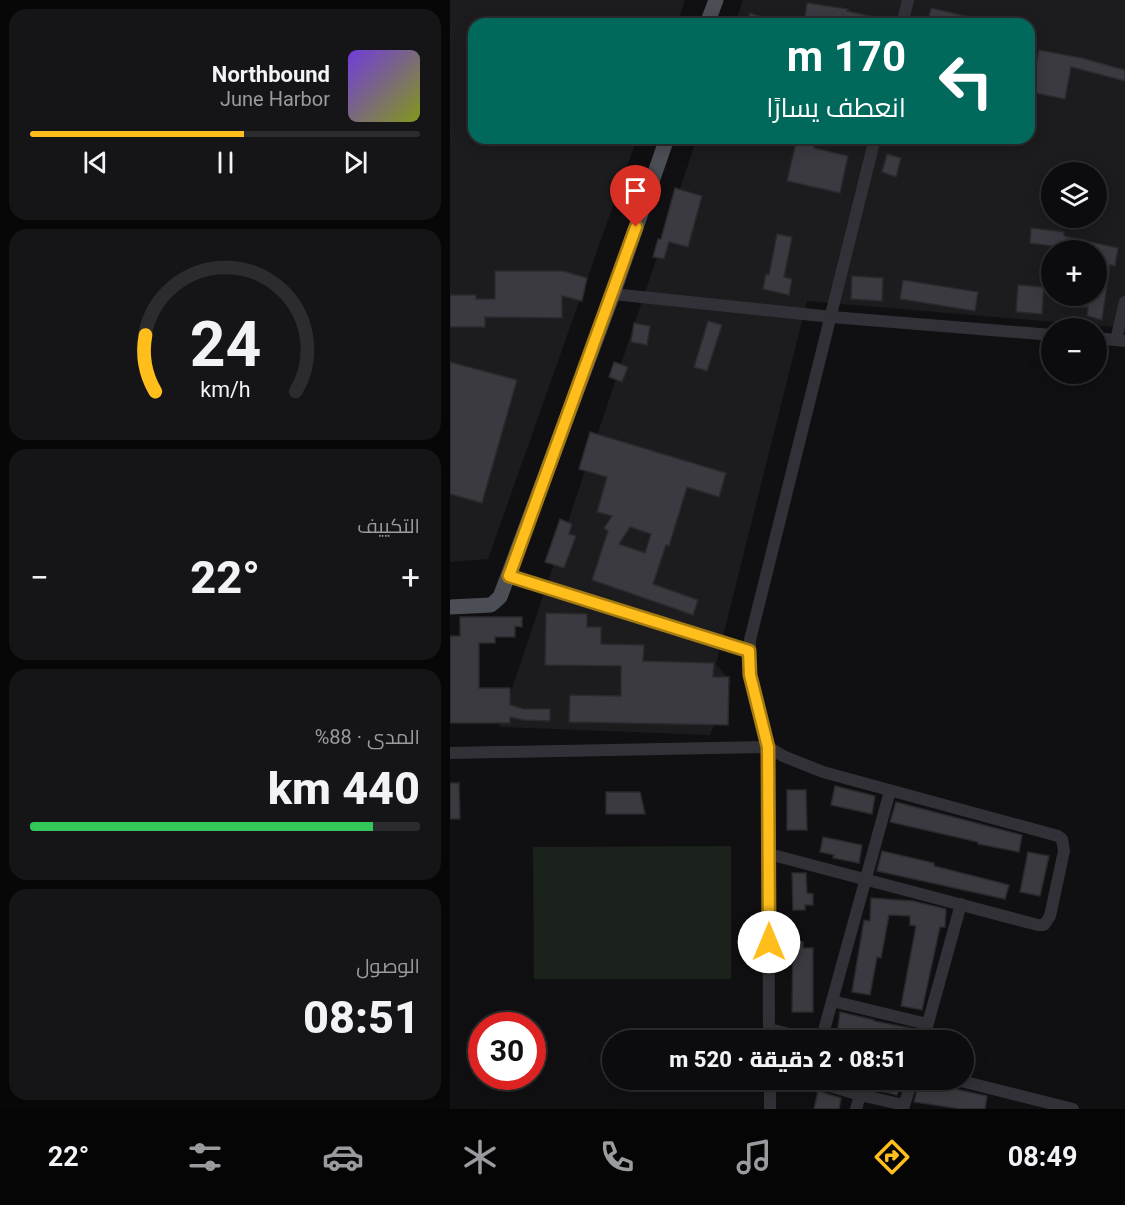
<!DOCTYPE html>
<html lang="ar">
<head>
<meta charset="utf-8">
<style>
	body { margin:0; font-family:Roboto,Cairo,sans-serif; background:#151517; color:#f1f3f6; direction:rtl; height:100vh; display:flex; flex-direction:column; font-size:22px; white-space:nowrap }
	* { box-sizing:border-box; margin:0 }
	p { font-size:20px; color:#9a9b9e }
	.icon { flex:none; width:33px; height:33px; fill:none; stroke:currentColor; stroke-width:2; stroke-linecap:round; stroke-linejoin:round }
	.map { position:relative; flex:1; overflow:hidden; direction:ltr }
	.sheet { display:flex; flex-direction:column; gap:9px; padding:9px; background:#070708; width:450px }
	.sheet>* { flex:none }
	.top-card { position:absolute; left:18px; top:18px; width:567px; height:126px; border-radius:18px; box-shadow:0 3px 15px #0003,0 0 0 2px #2c2c2e; direction:rtl; background:#00695c; color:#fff; overflow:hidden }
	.fabs { position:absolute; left:591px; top:162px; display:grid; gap:12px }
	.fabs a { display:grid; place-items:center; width:66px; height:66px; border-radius:50%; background:#0c0c0e; box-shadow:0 3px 15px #0003,0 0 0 2px #2c2c2e; font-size:30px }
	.speed { position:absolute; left:18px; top:1012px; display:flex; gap:12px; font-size:30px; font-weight:700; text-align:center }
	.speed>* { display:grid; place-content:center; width:78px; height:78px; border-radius:50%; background:#0c0c0e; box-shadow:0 3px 15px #0003,0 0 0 2px #2c2c2e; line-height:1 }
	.speed .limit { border:9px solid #d22; background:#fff; color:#111 }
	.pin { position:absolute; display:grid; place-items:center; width:51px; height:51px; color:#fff; margin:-62px -26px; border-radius:50% 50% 50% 0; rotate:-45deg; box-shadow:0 0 6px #0007 }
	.pin .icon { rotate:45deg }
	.me { position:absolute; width:66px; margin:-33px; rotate:0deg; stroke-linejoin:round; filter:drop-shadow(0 0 4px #0008) }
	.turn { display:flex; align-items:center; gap:21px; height:126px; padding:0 30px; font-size:27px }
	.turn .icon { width:78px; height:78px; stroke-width:2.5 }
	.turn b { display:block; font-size:42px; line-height:51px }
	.big { font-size:45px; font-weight:800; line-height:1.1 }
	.sheet .widget { flex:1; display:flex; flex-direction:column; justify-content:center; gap:9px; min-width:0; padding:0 21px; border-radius:18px; background:#151517 }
	.sheet .dial { align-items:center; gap:0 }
	.dial svg { height:156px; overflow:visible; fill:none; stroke:#2c2c2e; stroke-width:7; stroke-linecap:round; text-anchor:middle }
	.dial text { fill:#f1f3f6; stroke:none }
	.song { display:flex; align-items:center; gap:18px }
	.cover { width:72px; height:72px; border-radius:9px; background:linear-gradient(135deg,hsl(260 70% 55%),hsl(70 70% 35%)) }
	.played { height:6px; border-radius:3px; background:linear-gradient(90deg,#ffbe1b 55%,#2c2c2e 55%) }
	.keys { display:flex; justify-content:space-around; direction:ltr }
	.heat { display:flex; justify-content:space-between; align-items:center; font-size:33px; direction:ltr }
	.charge { height:9px; border-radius:4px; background:linear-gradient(90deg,#34c759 88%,#2c2c2e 0) }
	.trip { position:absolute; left:152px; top:1030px; width:372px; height:60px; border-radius:30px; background:#0c0c0e; box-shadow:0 3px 15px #0003,0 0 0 2px #2c2c2e; font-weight:800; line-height:60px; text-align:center; direction:rtl }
	.tabs { display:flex; height:96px; justify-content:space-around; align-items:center; background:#050506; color:#9a9b9e }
	.tabs .icon { width:42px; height:42px }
	.tabs .active { color:#ffbe1b }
	.tabs b { font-size:27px; color:#f1f3f6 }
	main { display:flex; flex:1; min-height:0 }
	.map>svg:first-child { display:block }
	.built { fill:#1c1c1f; fill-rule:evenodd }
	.green { fill:#1a221b }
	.building { fill:#3a3a40; stroke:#2a2a2e; stroke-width:1.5; fill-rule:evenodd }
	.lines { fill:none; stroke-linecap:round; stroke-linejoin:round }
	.minor { stroke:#313137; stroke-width:12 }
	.major { stroke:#4c4e56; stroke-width:15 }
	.route-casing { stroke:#a67c12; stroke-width:15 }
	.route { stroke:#ffbe1b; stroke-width:10 }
</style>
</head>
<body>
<main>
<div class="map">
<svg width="675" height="1109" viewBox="0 0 675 1109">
	<rect width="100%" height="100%" fill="#101012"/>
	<!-- built -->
	<g class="built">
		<path d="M0,0h235l-8,24h-203v114h163l-149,421 -38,3z"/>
		<path d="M293,0h382v328l-318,-27 -91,363 15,18 -21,53 -211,-8 198,-589h332v-114h-294zM602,172h44v46h-44zM602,250h44v46h-44z"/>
	</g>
	<!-- green -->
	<path class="green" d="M281,846v133h-197l-1,-132z"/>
	<!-- building -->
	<g class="building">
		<path d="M357,3l41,6 -1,2 41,9 -1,4 -83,-1z"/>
		<path d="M481,8l51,12 -1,4h-54z"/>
		<path d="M300,13l27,9v2h-31z"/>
		<path d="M589,50l43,8 43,12v11l-54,-14 -6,32 -35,-7z"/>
		<path d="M347,138h18l-1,10 34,8 -8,37 -53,-12z"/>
		<path d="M437,154l14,4 -5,19 -14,-5z"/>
		<path d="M225,188l27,8 -14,51 -19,-5 -5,17 -11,-2 5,-18h3z"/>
		<path d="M581,228l33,4v4l54,12 -3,18 -5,-1 -8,55 -15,-4 1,-9h-16v-11h24v-46h-21l1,-1 -46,-6z"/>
		<path d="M327,234l15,3 -8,40 8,2 -3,16 -26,-6 3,-15 3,1z"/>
		<path d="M45,271h68l24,7 -5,23 -20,-5v22l-77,-1v10h-35v-32h26v4h19z"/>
		<path d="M402,276l31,2 -1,23 -31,-2z"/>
		<path d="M453,280l75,12 -3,19 -75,-12z"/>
		<path d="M568,285l26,2 -2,27 -26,-2z"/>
		<path d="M258,321l14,4 -15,46 -13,-4z"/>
		<path d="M184,323l16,3 -3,19 -16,-3z"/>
		<path d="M0,362l67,18 -35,123 -32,-9z"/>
		<path d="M164,362l14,5 -6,15 -13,-5z"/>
		<path d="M140,432l136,41 -7,24 -32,-10 -18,59 -3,-1 -13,39 45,16 -5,15 -101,-35 16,-49 -4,-3 8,-12 -15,-4 10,-35 -28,-8zM180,527l21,7 -6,19 -26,-9z"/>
		<path d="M110,519l12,5 -3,10 7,2 -12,32 -19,-6z"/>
		<path d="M96,613l41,1v13h14v17l43,1 -1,16 71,2 -1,14h16l-1,48 -159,-3 1,-27 51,1v-30l-76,-1z"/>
		<path d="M10,617h62v10l-7,-1v11h-20v6h-16v45h31v17l14,4h26v12l-27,-1 -13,-3v6h-60v-87h10z"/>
		<path d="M0,783h9l1,36h-10z"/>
		<path d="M385,786l40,10 -3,18 -41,-9z"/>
		<path d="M337,790h19l1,40h-20z"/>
		<path d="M156,792h34l5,22h-39z"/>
		<path d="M446,802l126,33 -3,17 -41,-8v-2l-88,-20z"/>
		<path d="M373,837l39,8 -3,18 -26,-5 1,-3 -14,-3z"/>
		<path d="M432,851l52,12v3l75,19 -4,14 -128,-28z"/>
		<path d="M578,852l21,4 -9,40 -20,-4z"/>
		<path d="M342,873h14l1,20 6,1v11h-8v5h-12z"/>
		<path d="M421,898l42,3 33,8 -1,18h-5l-18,83 -21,-4 15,-80 -6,-1v-9l-21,-1 -8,43 -4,-1 -7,38 -18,-3 12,-72 6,1z"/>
		<path d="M343,942h10v6h10v64h-21z"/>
		<path d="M390,1012l34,8v1l36,7 -2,13h-24l-47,-7z"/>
		<path d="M430,1080l21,2 -4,13 -20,-5z"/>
		<path d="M470,1080l30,3 1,5 36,8 -2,13h-24l-47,-7z"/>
		<path d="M368,1091l23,7 -2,11h-25z"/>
	</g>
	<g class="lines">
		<!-- minor -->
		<g class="minor">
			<path d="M452,24l6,-24"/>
			<path d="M163,294l219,23 220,18"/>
			<path d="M646,338l29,3"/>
			<path d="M666,340l9,-38"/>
			<path d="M59,576l240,75"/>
			<path d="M0,753l318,-6 15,9 40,16 235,64 4,3 2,12 -14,65 -6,9h-6l-269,-71"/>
			<path d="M382,1001l95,23"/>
			<path d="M319,1029l48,12"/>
			<path d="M319,1041l-1,-294 -18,-72v-35l125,-502"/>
			<path d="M371,1041l69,-250"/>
			<path d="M473,1041l38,-137"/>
			<path d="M320,1080v29"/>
			<path d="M360,1080l50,15 -4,14"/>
			<path d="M507,1080l116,29"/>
			<path d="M410,1095l44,10"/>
			<path d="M453,1109l9,-29"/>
		</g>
		<!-- major -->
		<g class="major">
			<path d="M257,24l9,-24"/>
			<path d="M0,607l41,-2 9,-8 113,-303 54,-156"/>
		</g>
	</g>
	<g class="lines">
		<!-- route casing -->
		<g class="route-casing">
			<path id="route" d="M186,227l-127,349 240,75 1,24 18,72 1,195"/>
		</g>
		<!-- route -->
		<use href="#route" class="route"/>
	</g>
</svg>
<div class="fabs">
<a><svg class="icon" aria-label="layers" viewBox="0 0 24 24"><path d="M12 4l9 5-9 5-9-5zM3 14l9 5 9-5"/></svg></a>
<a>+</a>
<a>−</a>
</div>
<div class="speed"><div class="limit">30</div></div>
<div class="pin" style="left:186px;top:227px;background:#d93025"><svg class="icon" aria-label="arrive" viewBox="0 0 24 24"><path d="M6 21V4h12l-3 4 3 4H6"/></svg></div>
<svg class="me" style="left:319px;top:942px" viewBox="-20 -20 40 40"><circle r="19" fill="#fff"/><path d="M0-13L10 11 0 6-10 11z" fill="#ffbe1b"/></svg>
<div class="trip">08:51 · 2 دقيقة · 520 m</div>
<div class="top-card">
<div class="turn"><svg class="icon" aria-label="left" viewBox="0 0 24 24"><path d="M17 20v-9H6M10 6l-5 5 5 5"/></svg><div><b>170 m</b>انعطف يسارًا</div></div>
</div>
</div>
<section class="sheet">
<div class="widget">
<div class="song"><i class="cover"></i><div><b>Northbound</b><p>June Harbor</p></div></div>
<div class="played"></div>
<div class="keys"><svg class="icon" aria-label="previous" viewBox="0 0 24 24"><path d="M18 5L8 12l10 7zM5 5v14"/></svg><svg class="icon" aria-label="pause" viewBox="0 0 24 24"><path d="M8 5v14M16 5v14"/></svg><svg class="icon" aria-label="next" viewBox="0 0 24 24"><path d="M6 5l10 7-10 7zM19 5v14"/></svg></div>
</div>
<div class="widget dial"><svg viewBox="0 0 100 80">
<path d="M14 69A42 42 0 1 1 86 69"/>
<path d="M14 69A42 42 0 0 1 9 40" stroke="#ffbe1b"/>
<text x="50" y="56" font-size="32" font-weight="700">24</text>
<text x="50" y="72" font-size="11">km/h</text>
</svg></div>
<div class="widget"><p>التكييف</p>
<div class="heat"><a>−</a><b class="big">22°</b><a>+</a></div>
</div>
<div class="widget"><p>المدى · 88%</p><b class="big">440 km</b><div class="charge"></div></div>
<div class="widget"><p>الوصول</p><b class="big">08:51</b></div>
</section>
</main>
<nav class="tabs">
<b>08:49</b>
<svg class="icon active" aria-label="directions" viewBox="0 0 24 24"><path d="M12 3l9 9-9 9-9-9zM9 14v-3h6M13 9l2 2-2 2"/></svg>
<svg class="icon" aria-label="music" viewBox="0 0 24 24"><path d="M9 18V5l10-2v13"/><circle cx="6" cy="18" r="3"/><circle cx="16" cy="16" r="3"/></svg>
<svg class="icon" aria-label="phone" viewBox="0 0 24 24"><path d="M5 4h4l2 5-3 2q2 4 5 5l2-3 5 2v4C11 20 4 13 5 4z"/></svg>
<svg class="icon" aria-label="climate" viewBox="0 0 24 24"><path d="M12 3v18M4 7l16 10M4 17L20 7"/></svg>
<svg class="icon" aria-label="car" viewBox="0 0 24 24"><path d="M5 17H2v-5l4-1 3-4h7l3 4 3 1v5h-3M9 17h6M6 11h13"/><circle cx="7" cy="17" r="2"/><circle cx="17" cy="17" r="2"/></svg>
<svg class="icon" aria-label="filters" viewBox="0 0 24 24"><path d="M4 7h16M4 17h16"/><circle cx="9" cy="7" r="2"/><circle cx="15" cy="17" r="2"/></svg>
<b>22°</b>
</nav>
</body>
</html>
